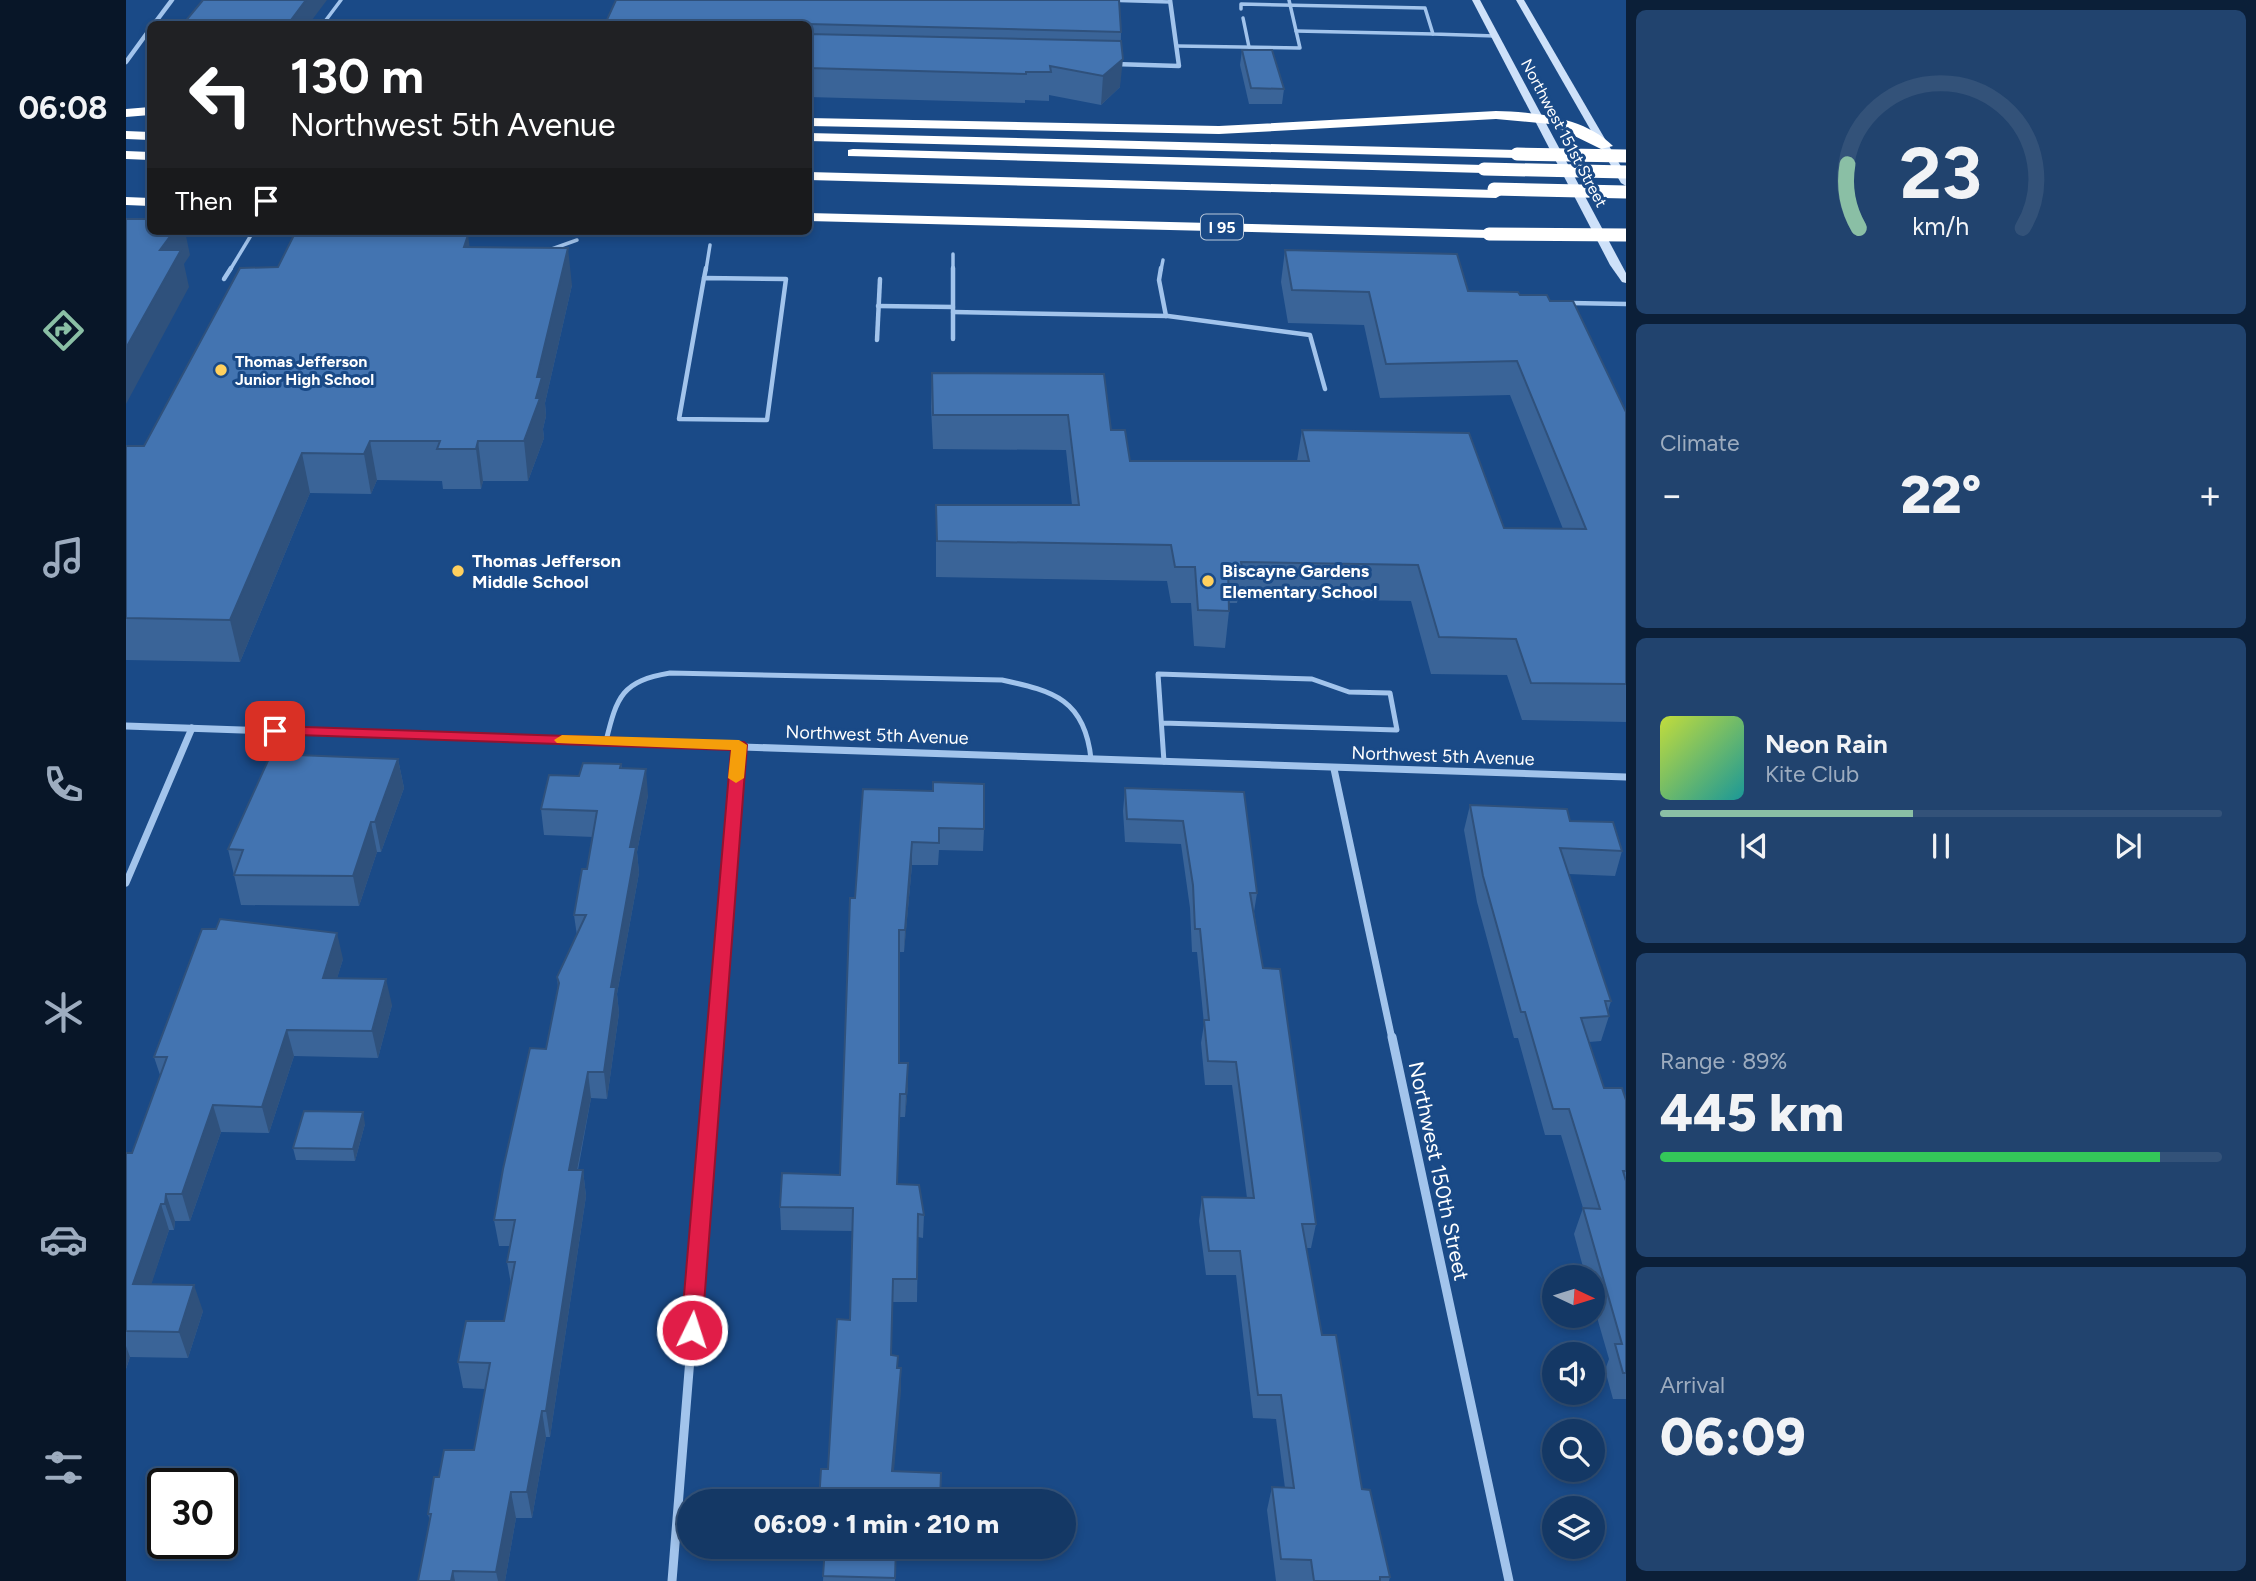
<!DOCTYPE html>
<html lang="en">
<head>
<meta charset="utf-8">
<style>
	body { margin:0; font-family:Figtree,sans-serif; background:#21436e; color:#f1f3f6; height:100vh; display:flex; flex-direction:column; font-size:26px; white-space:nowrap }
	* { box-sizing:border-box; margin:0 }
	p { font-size:23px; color:#9dacbf }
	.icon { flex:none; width:38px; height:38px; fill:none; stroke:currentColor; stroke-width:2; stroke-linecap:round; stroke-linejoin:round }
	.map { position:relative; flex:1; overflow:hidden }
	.side { display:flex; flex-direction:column; gap:10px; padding:10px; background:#0b1f38; width:630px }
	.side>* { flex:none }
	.hud { position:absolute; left:21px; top:21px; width:665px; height:214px; border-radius:10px; box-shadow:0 4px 10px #0003,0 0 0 2px #335279; background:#202124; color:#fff; overflow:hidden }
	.needle { width:46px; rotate:94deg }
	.tools { position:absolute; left:1416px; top:1265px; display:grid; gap:14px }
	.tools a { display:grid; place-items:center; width:63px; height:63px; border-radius:50%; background:#143865; box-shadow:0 4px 10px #0003,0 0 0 2px #335279; font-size:35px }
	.speed { position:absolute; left:21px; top:1468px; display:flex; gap:14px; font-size:35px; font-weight:700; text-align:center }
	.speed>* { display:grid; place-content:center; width:91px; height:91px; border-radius:50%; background:#143865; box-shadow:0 4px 10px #0003,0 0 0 2px #335279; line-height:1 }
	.speed .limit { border:4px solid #111; border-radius:10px; background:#fff; color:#111 }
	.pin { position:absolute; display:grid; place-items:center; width:60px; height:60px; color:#fff; margin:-30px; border-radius:14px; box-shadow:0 4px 10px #0006 }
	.me { position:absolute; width:77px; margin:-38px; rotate:4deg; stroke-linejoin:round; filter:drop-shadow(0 0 5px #0008) }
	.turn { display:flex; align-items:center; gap:24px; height:147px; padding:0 28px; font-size:32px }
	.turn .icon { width:91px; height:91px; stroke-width:2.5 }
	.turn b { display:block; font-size:49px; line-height:60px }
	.then { display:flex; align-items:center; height:66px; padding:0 28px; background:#0003; gap:14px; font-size:26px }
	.big { font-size:52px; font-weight:800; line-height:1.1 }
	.side .tile { flex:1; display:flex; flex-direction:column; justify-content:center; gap:10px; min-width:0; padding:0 24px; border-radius:10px; background:#21436e }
	.side .dial { align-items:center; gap:0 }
	.dial svg { height:182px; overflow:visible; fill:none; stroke:#335279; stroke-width:7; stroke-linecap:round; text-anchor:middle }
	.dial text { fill:#f1f3f6; stroke:none }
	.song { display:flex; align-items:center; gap:21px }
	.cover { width:84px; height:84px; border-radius:10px; background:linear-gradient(135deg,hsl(70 70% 55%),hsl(180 70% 35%)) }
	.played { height:7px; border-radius:4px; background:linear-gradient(90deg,#8abfa5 45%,#335279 45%) }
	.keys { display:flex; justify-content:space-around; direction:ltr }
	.heat { display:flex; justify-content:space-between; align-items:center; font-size:38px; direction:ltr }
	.charge { height:10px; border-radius:5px; background:linear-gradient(90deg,#34c759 89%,#335279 0) }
	.trip { position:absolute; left:551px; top:1489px; width:399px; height:70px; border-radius:35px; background:#143865; box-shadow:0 4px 10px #0003,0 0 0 2px #335279; font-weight:800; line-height:70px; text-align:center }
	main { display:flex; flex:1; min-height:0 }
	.tab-bar { display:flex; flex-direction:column; width:126px; justify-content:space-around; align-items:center; background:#081628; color:#9dacbf }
	.tab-bar .icon { width:49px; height:49px }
	.tab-bar .current { color:#8abfa5 }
	.tab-bar b { font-size:32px; color:#f1f3f6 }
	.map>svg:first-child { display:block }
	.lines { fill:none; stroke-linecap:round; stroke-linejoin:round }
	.lane-far2 { stroke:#a2c4ec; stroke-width:3.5 }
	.lane-far1 { stroke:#a2c4ec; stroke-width:4.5 }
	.lane { stroke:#a2c4ec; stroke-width:5 }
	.street-far2 { stroke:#a2c4ec; stroke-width:4.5 }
	.street-far1 { stroke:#a2c4ec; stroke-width:7 }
	.street { stroke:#a2c4ec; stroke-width:9 }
	.secondary { fill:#cee1f9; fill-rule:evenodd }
	.highway { fill:#fff; fill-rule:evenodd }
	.highway-bridge { stroke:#fff; stroke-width:13 }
	.wall { fill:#3a6498 }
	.shaded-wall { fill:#2f517c }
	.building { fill:#4374b1; stroke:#2f517c; stroke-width:2 }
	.route { fill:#e11d48; stroke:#92132f; stroke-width:2 }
	.slow { fill:#f59e0b }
	.poi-dot { fill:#ffd05e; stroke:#1a4a87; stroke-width:2.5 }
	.labels { text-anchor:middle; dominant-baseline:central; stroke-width:6; stroke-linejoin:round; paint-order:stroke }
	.far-street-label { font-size:16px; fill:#fff; stroke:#1a4a87 }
	.shield { fill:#1a4a87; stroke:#bac9db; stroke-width:2 }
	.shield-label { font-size:16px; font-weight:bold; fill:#fff }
	.far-poi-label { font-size:16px; font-weight:bold; fill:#fff; stroke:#1a4a87; text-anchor:start }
	.poi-label { font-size:18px; font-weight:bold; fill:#fff; stroke:#1a4a87; text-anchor:start }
	.street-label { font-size:18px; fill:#fff; stroke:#1a4a87 }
	.near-street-label { font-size:21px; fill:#fff; stroke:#1a4a87 }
</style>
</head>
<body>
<main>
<nav class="tab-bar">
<b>06:08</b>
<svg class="icon current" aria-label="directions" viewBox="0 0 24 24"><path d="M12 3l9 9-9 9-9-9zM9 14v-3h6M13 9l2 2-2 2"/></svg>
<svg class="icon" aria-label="music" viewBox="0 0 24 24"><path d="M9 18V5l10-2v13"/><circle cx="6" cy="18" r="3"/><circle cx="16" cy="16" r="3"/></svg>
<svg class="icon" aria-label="phone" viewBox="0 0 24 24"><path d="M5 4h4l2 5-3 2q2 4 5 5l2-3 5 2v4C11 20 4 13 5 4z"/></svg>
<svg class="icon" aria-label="climate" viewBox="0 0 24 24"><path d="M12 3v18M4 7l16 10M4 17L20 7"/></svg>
<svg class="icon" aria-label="car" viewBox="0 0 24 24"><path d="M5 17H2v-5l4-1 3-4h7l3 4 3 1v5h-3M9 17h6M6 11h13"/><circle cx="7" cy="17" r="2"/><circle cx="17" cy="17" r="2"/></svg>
<svg class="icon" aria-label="filters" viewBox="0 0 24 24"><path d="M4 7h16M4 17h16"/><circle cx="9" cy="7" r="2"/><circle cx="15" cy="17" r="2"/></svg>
</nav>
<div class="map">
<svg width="1500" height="1581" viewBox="0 0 1500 1581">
	<rect width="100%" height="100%" fill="#1a4a87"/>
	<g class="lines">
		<!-- lane-far2 -->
		<g class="lane-far2">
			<path d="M977,0l67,2"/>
			<path d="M1115,9v-5l184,4 8,26 62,2"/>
			<path d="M1117,18l6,29"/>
			<path d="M197,24l18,-24"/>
			<path d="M1170,31l137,3"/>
			<path d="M1051,46l123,2 -11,-48"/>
			<path d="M423,250l28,-10"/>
			<path d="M827,254v16"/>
			<path d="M104,270l23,-38"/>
			<path d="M580,270l4,-25"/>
			<path d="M1035,270l2,-10"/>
		</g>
		<!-- lane-far1 -->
		<g class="lane-far1">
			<path d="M827,268v71"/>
			<path d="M1035,268l-2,12 7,36"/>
			<path d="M578,278l82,1 -19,141 -88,-1z"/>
			<path d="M578,278l2,-10"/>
			<path d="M98,279l7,-11"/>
			<path d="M1444,303l56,1"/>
			<path d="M752,306l75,1"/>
			<path d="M827,312l215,4 142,19 15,54"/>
			<path d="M751,340l3,-61"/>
		</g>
		<!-- lane -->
		<g class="lane">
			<path d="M1036,723l235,7 -7,-37 -41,-1 -37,-13 -154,-5 6,88"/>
			<path d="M480,741c11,-45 16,-60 64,-68l332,7c52,11 83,20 89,79"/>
		</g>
		<!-- street-far2 -->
		<g class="street-far2">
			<path d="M28,24l18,-24"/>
			<path d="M0,62l24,-33"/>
			<path d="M988,64l65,2 -9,-66"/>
		</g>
		<!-- street-far1 -->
		<g class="street-far1">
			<path d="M0,726l1500,51"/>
			<path d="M1208,769l58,270"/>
			<path d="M0,883l66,-155"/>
			<path d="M589,1039l24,-294"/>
		</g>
		<!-- street -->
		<g class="street">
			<path d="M1266,1037l117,544"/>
			<path d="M546,1581l44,-544"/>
		</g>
		<!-- secondary -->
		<g class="secondary">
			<path d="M1346,0h8l146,273v10l-4,-1 -12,-17z"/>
			<path d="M1390,0h8l102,175v11l-5,-3z"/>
		</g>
		<!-- highway -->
		<g class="highway">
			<path d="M24,107v8l-24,2v-8z"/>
			<path d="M1370,111c38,1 88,6 117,35l-12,3 -51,-25 -54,-5 -277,15 -411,-8v-8l411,8z"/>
			<path d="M0,131l24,1v8l-24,-1z"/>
			<path d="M682,133l709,17 7,4 -7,4 -709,-17z"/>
			<path d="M727,149l631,16 7,4 -7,4 -636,-17v-6z"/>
			<path d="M0,151l24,1v8l-24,-1z"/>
			<path d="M682,172l688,18 7,4 -7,4 -688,-18z"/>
			<path d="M0,197l24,1v8l-24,-1z"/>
			<path d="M682,213l681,17 7,4 -7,4 -681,-17z"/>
		</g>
		<!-- highway-bridge -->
		<g class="highway-bridge">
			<path d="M1391,154l109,2"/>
			<path d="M1358,169l142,3"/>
			<path d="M1368,189l132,3"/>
			<path d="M1363,234l137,1"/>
		</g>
	</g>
	<!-- wall -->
	<g class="wall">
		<path d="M490,0l505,32 -1,55 -19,18 -52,-10v6l-24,-1v3l-217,-6v-73z"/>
		<path d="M1116,50l42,39 -2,15h-33l-9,-39z"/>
		<path d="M318,231v3l26,13 102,38 -27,118 1,13 -3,13 1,9 -16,43h-45l-2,8h-38l-1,-8 -65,-1 -6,14 -61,-1 -70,169 -114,-2v-214h18l134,-179 86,-32z"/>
		<path d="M1159,250l183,41 52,4 30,6 76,111v310l-104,-2 -15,-45 -76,-1 -20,-73 -173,-3 -1,5h-8v8l-4,37 -31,-2 -3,-43h-20l-4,-22 -231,-4v-72h136l-6,-55 -133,-1 -2,-42 1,-34 172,1 7,56 19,31h167l5,-31 202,98 59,1 -53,-134 -130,3 -16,-73 -76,-2 -7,-41z"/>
		<path d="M272,759l6,29 -23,64h-4l-18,54 -118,-1 -13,-56z"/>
		<path d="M495,764l1,4 26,27 -11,57 2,21 -22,121 2,19 -12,86 -16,-1 -13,72h5l3,26 -36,241h-4l-14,81h-16l-11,63h-87l12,-60 -2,-7 11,-37 35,-27 11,-61 -22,-1 -5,-26 46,-41 7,-37 -4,-22 3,-16h-11l-5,-26 52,-171 12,-62 -1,-10 20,-41 -3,-21 13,-46 6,-32 -49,-2 -3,-26 38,-33z"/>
		<path d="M999,788l119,4 13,101 -3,19 9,56 53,256 -5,24h-5l16,87 40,154 28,88 -1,4h-113l-9,-71 5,-23 13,1 -9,-69 -23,-1 -17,-143h-30l-7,-54 3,-24 45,1 -15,-113h-27l-4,-42 3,-19 -7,-72h-5l-2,-44 -9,-64 -56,-2 -2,-31z"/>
		<path d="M737,789l121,40 -1,22 -44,-1 -1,15h-26l-8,87h-5v111l9,23 -3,31h-6l-2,67 27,31 -1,23 -5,-1 -1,65h-24l-2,53 6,13h4v23l-73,78 22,-149 2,-89 -71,-1 -1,-23 60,-32 15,-277z"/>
		<path d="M1344,805l100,16 52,30 -7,25 -46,-2 42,127 -3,10 1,5 -8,25 -12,1 15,46 22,12v299h-13l-8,-29 4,-11 -17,-59v-22h-6l-12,-44 9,-26 -22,-73h-16l-27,-97h-4l-37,-136 -13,-72z"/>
		<path d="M217,959l-6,19 55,27 -14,53 -84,-2 -25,77 -48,-1 -31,89h-15l-1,9h-5l-18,54 52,27 -15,47 -58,-1 -4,12v-216h6l28,-78 -6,-18z"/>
		<path d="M239,1124l-10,37 -59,-1 -3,-12z"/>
		<path d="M699,1547h107v3l-36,-1 -1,32h-72z"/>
	</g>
	<!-- shaded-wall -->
	<g class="shaded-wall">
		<path d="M180,0h21l-18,24h-21z"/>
		<path d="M997,59l-3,28 -19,18 2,-29z"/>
		<path d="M48,231h11l5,24 -6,9 5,23 -63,117v-56l34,-98z"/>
		<path d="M342,235l5,36 -9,-24z"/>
		<path d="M442,248l4,37 -27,118 1,13 -3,13 1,9 -16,43 -4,-40 12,-43 1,-21z"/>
		<path d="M244,441l7,39 -6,14 -7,-40z"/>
		<path d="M352,441l5,40 -2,8 -5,-40z"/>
		<path d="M176,453l8,40 -70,169 -10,-42z"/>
		<path d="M272,759l6,29 -23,64 -6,-30z"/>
		<path d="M520,769l2,26 -11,57 2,21 -22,121 2,19 -12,86 -3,-27 7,-85 19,-140z"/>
		<path d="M245,822l6,30 -18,54 -6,-30z"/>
		<path d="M786,842v23l-8,87 1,-22z"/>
		<path d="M211,933l6,26 -14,46 -6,-27z"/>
		<path d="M260,979l6,26 -14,53 -6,-27z"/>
		<path d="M161,1030l7,26 -25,77 -7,-26z"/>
		<path d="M782,1063v23l-3,31 1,-23z"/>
		<path d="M462,1072l3,26 -19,98 -3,-26z"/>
		<path d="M87,1105l8,27 -31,89 -8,-27z"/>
		<path d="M237,1112l2,12 -10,37 -2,-12z"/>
		<path d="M457,1170l3,26 -36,241 -4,-26z"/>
		<path d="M40,1194l9,27 -1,9 -9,-26z"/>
		<path d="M35,1204l8,26 -26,80 -10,-26z"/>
		<path d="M68,1285l9,26 -15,47 -9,-26z"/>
		<path d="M0,1346l4,11 -4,12z"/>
		<path d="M775,1368v23l-9,102v-22z"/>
		<path d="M416,1411l4,26 -14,81 -5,-26z"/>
		<path d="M385,1492l5,26 -11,63h-7l-2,-9z"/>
		<path d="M327,1571l2,10h-4z"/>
	</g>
	<!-- building -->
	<g class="building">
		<path d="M77,0h103l-18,24h-105z"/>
		<path d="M490,0h503l2,32 -313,-8h-203z"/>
		<path d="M682,34l313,7 2,18 -20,17 -53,-10 1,6h-25v2l-218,-6z"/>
		<path d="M1116,50h30l12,39 -33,-1z"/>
		<path d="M0,219h24v12h24l-14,19h21l-55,98z"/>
		<path d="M240,231h74v3l28,1 -4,12 104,1 -31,129h5l-6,21h4l-16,43h-46l-2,8h-39l3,-8h-70l-6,13 -62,-1 -72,167 -104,-2v-172h18l96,-178 38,-1 16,-32h70z"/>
		<path d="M1159,250l172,4 11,37 50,1 2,3h27l3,6h23l53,111v272l-95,-1 -15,-44 -77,-2 -21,-72 -177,-3 1,5h-14l1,44 -31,-1 -3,-43h-20l-4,-22 -234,-4 -1,-36h143l-11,-90h-135l-1,-42 172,1 7,56h14l5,31h179l-7,-31 167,3 35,95 82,1 -69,-168 -131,3 -17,-72 -77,-2z"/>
		<path d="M145,754l127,5 -23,63h-4l-18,54 -119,-1 9,-25 -15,-1z"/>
		<path d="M457,763l38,1 -1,4 26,1 -16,78h6l-25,140h5l-12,85h-16l-19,98h14l-37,241h-4l-15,81h-16l-15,80 -43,-1 -2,10h-33l13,-67h-3l6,-37h5l5,-27h30l16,-87 -32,-1 4,-21 4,-20h38l11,-59h-8l8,-42h-21l9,-51 27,-121 16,1 13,-66 -2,-6 29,-62h-12l8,-46h5l10,-58 -56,-2 8,-34 30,1z"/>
		<path d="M807,782l51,2v45l-45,-1v15l-27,-1 -7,88h-6v133h9l-2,31h-6l-3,90 22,1 5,30 -6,-1 -1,65h-24l-2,76 7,1 -1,12h4l-9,103 49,2 -1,29h-121l2,-33h7l9,-150 13,1 3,-112 -73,-1 2,-34 58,2 10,-277h5l8,-109 70,2z"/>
		<path d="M999,788l119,4 13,101h-7l13,75 17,1 36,255h-14l20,111h14l26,154 8,1 20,87h-10v4h-66l-3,-21 -30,-1 -9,-72 22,1 -13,-93h-23l-18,-144h-31l-7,-54 52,1 -18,-136 -28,-1 -4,-41h5l-9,-91h-5l-2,-44 -10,-64 -56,-2z"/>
		<path d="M1344,805l97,4 3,12 43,1 9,29 -62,-3 51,153h-6l4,15 -28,2 23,70h18l4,12v71h-3l3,10v192h-3l-8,-29h7l-39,-136 17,1 -31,-100h-16l-28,-97h-4l-38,-136z"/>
		<path d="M94,919l117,14 -14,45 63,1 -14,52 -85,-1 -25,77 -49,-2 -31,89h-16l-1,10h-4l-28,80 61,1 -15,47 -53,-1v-178h6l35,-96h-13l48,-128h14z"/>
		<path d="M178,1111l59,1 -10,37 -60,-1z"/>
		<path d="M699,1547h71l-1,31 -72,-2z"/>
	</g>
	<!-- route -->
	<path class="route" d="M149,726l469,16 3,3 -45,585 -3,6 -7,3 -8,-3 -3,-6 50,-580 -462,-16v-7z"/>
	<!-- slow -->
	<path class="slow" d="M436,735l177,5 8,5 -3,33 -8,5 -8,-5 3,-28 -174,-7 -3,-3z"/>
	<!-- markers -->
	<g class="poi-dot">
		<circle cx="95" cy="370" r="7"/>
		<circle cx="332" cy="571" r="7"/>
		<circle cx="1082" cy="581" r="7"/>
	</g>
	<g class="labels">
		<!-- far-street labels -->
		<g class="far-street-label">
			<text transform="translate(1438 133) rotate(62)">Northwest 151st Street</text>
		</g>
		<!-- shield labels -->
		<rect class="shield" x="1075" y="214.5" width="42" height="25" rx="5"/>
		<g class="shield-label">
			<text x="1096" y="227">I 95</text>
		</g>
		<!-- far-poi labels -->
		<g class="far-poi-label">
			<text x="109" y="361">Thomas Jefferson<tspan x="109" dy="18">Junior High School</tspan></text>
		</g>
		<!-- poi labels -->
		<g class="poi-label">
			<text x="346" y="561">Thomas Jefferson<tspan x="346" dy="21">Middle School</tspan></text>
			<text x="1096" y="571">Biscayne Gardens<tspan x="1096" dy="21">Elementary School</tspan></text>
		</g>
		<!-- street labels -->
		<g class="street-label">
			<text transform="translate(751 735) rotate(2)">Northwest 5th Avenue</text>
			<text transform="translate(1317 756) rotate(2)">Northwest 5th Avenue</text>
		</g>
		<!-- near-street labels -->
		<g class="near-street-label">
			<text transform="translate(1313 1171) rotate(78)">Northwest 150th Street</text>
		</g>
	</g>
</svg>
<div class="tools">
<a><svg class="needle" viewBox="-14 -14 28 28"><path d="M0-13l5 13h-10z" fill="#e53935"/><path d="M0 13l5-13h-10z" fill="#9dacbf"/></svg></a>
<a><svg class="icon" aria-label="sound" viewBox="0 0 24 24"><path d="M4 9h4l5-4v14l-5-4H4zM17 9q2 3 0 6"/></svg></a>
<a><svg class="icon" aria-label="search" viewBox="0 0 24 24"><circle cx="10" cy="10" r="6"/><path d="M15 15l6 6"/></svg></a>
<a><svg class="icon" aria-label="layers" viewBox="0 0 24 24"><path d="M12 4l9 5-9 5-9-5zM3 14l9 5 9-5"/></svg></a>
</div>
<div class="speed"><div class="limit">30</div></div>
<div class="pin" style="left:149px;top:731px;background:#d93025"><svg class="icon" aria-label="arrive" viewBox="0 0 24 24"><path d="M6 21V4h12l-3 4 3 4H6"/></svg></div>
<svg class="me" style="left:566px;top:1330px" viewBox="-20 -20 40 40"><circle r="17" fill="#e11d48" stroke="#fff" stroke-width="3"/><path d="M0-11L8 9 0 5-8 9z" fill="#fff"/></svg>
<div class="trip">06:09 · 1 min · 210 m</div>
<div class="hud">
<div class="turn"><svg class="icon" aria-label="left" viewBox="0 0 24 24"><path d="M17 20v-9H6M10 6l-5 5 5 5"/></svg><div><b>130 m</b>Northwest 5th Avenue</div></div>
<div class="then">Then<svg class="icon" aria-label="arrive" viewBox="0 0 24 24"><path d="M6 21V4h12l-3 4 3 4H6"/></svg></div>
</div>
</div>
<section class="side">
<div class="tile dial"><svg viewBox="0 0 100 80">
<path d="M14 69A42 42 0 1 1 86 69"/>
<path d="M14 69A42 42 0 0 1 9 41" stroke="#8abfa5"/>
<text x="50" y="56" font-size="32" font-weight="700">23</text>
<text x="50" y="72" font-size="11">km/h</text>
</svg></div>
<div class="tile"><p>Climate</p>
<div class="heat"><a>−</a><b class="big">22°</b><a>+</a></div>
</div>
<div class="tile">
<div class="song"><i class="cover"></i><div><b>Neon Rain</b><p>Kite Club</p></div></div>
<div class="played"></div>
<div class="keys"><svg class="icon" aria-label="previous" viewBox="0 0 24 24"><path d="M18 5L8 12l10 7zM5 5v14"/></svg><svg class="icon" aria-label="pause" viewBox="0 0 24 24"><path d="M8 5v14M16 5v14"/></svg><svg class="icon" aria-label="next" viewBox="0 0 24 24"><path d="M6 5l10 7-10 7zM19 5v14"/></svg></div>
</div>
<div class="tile"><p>Range · 89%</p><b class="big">445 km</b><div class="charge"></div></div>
<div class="tile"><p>Arrival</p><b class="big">06:09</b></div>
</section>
</main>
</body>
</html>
